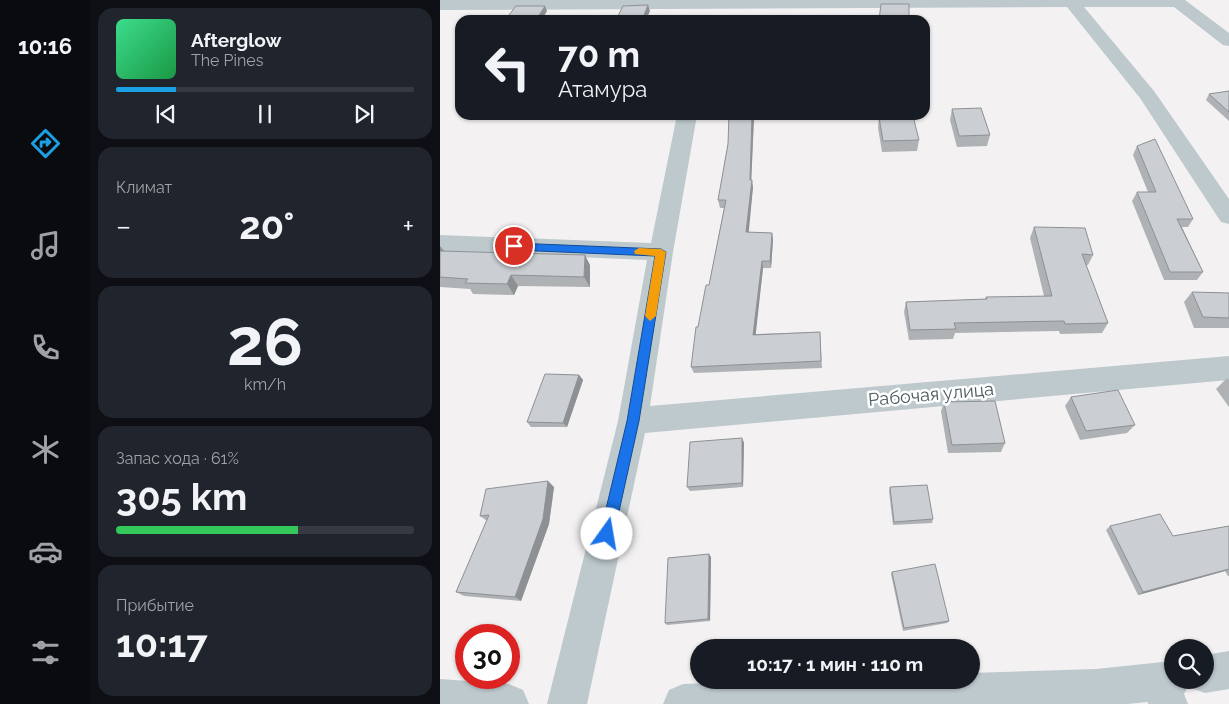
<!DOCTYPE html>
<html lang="ru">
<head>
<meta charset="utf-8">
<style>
	body { margin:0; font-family:Raleway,sans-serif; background:#20242c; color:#f1f3f6; height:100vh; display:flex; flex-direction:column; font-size:19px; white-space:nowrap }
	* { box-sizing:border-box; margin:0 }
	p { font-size:16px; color:#9ea1a6 }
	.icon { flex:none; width:28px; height:28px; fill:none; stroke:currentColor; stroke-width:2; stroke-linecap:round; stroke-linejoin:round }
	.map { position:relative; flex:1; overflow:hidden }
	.sheet { display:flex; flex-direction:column; gap:8px; padding:8px; background:#0d0f14; width:350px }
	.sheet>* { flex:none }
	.banner { position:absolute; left:15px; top:15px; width:475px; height:105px; border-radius:15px; box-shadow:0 1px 4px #0004; background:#171b24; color:#f1f3f6; overflow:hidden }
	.controls { position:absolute; left:724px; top:639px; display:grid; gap:10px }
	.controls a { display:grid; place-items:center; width:50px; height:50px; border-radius:50%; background:#171b24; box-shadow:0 1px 4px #0004; font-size:25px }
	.speed { position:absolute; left:15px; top:624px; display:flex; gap:10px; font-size:25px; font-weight:700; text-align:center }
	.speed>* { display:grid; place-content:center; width:65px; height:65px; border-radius:50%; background:#171b24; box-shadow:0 1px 4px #0004; line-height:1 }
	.speed .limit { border:8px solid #d22; background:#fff; color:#111 }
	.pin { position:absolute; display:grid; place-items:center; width:42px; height:42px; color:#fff; margin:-21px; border:2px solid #fff; border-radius:50%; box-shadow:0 1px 5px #0007 }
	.me { position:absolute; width:55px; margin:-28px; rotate:13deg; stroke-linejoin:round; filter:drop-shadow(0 0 4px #0008) }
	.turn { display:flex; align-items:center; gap:18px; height:105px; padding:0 20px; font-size:22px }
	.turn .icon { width:65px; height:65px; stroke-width:2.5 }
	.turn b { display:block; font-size:35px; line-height:42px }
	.big { font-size:38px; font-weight:700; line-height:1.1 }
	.sheet .card { flex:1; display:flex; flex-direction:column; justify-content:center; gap:8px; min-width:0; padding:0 18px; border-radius:15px; background:#20242c }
	.sheet .dial { align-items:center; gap:0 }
	.dial b { font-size:65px; line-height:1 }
	.song { display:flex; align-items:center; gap:15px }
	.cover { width:60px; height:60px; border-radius:8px; background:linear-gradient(135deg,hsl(150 70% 55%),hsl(140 70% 35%)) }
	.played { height:5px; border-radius:2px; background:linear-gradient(90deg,#1ba1e3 20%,#363941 20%) }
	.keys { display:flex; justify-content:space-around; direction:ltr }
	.heat { display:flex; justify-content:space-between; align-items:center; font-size:28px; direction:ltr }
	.charge { height:8px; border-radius:4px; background:linear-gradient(90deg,#34c759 61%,#363941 0) }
	.trip { position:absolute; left:250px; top:639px; width:290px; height:50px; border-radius:25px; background:#171b24; box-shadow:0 1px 4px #0004; font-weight:700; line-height:50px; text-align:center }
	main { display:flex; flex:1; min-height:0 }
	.menu { display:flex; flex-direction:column; width:90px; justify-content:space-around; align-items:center; background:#090b0e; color:#9ea1a6 }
	.menu .icon { width:35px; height:35px }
	.menu .active { color:#1ba1e3 }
	.menu b { font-size:22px; color:#f1f3f6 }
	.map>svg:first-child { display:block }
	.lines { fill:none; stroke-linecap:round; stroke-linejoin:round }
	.minor { fill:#bdc9cd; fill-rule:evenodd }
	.wall { fill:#afb2b5 }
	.shaded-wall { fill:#8e9194 }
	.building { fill:#cbcfd3; stroke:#8e9194 }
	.route { fill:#1a73e8; stroke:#114b97 }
	.slow { fill:#f59e0b }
	.labels { text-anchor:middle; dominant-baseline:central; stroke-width:5; stroke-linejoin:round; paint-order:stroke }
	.street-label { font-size:18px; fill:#49595e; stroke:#fff }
</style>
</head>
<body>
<main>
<nav class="menu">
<b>10:16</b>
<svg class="icon active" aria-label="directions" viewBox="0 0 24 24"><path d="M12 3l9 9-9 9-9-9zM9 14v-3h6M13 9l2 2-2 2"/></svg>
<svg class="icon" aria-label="music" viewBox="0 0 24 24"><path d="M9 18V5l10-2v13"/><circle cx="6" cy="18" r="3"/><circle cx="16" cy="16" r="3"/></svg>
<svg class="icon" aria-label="phone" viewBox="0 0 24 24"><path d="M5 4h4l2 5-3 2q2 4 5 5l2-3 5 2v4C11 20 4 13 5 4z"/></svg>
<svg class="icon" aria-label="climate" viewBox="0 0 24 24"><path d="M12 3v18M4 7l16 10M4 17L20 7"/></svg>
<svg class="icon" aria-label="car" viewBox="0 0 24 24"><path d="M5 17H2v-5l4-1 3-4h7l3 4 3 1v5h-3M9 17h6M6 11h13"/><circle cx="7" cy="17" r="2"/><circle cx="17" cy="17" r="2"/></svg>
<svg class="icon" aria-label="filters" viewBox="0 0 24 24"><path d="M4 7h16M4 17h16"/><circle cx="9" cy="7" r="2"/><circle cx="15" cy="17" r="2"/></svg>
</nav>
<section class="sheet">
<div class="card">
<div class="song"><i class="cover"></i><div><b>Afterglow</b><p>The Pines</p></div></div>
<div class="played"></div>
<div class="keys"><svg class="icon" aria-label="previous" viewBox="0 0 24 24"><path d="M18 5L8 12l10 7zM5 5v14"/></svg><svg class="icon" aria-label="pause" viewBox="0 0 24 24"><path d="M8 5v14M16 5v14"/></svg><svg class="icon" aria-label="next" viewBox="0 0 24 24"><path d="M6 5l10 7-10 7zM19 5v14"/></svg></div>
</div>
<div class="card"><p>Климат</p>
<div class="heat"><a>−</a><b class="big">20°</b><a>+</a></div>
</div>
<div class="card dial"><b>26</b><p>km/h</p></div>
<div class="card"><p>Запас хода · 61%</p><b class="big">305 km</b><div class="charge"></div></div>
<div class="card"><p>Прибытие</p><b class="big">10:17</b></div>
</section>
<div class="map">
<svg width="789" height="704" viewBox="0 0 789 704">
	<rect width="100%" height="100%" fill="#f3f1f1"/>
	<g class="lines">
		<!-- minor -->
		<g class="minor">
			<path d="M0,0h745l44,33v13l-6,-1 -49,-38h-90l70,84 75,108v25l-8,-2 -81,-124 -73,-91 -627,3z"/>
			<path d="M237,115h20l-24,137 -23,154 579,-50v24l-584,53 -58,271h-40l71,-283 29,-161 -207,-9v-16l211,8z"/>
			<path d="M789,651v38l-24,4 -14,-5 -1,-5 -6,11 4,10h-40v-2l-21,2h-464l6,-14 14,-6 115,-4h173v-7l125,-4 76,-8v19h33v-25z"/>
			<path d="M0,679l69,5 14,6 6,14h-89z"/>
		</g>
	</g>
	<!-- wall -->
	<g class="wall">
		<path d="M789,91v30l-23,-21 3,-6z"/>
		<path d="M512,109l38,26 -3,11 -30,1 -7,-27z"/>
		<path d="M289,115h29v1l-4,1 -3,63 2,7 -5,45 24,1 1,7 -2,28h-8l-8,66 65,-2 2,36 -128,5 -3,-6 7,-40 11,-42 15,-77h-4l-2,-8 10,-56z"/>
		<path d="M439,117l40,23 -2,11 -35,1 -4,-24z"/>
		<path d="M697,146l56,73 -5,8h-6l21,45 -6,8h-33l-32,-79 5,-9h11l-15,-37z"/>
		<path d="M594,227l59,28 -5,10h-2l22,58 -6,10 -42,1 -1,-3 -104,2 -2,6 -44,1 -5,-28 2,-10 79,-3 1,-2 58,-1 -14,-58z"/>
		<path d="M0,246l4,5 146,14v22l-72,-1 -4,9 -41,-1 -3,-5 -30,-2z"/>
		<path d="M752,292l37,1v35h-35l-10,-26z"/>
		<path d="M139,375l4,5 -16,47h-36l-4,-5z"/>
		<path d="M786,379h3v28l-13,-18z"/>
		<path d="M631,397l64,28 -8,8 -47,7 -15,-34z"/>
		<path d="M504,402l61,41 -4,9 -53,1 -7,-42z"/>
		<path d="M302,438l2,5 -1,44 -53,4 -3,-4z"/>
		<path d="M114,487l-5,37 -28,77 -57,-5 -8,-4 31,-71 -7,-5z"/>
		<path d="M450,487l43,32 -1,4 -39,2 -4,-34z"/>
		<path d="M670,526l63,10 56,-10v50h-1l-3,-5 -87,24 -32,-65z"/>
		<path d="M269,554l2,3 -1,64 -43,4 -2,-2z"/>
		<path d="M452,572l57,49 -2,2 -44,8 -12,-57z"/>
	</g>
	<!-- shaded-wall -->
	<g class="shaded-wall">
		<path d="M208,5l2,6 -4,9h-4z"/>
		<path d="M105,6l2,5 -5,9h-6z"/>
		<path d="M312,115h1l1,2 -3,70 -1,-7z"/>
		<path d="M312,180l1,7 -5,53 -2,-8z"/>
		<path d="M332,233l1,7 -2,28 -1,-7z"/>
		<path d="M0,246l8,10 -8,-2z"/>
		<path d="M145,255l5,10v22l-6,-10z"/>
		<path d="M322,261l1,7 -8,73 -2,-6z"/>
		<path d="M71,275l7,11 -4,9 -7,-11z"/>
		<path d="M139,375l4,5 -16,47 -4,-4z"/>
		<path d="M302,438l2,5 -1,44 -1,-4z"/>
		<path d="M108,481l6,6 -5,37 -28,77 -6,-4z"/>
		<path d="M269,554l2,3 -1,64 -2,-2z"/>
		<path d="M789,569l-4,2 -87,24 5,-3z"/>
	</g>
	<!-- building -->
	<g class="building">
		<path d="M441,4h28v16h-30z"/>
		<path d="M208,5l-6,15h-26l7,-14z"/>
		<path d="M76,6h29l-9,14h-31z"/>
		<path d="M789,91v21l-20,-18z"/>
		<path d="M541,108l9,27 -31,1 -7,-27z"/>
		<path d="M289,115h23l-2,65h2l-6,52 26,1 -2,28h-8l-9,74 67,-3 1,29 -130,6 5,-40h2l8,-42h3l17,-85h-8l10,-56z"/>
		<path d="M473,116l6,24 -36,1 -4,-24z"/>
		<path d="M715,139l38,80h-16l26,53h-33l-33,-80h19l-19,-46z"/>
		<path d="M594,227l51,1 8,27 -11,-1 26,69 -43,1 -1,-3 -110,2 2,6 -46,1 -4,-28 81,-3 -1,-2 66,-1z"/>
		<path d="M0,251l145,4 -1,22 -73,-2 -4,9 -42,-1 3,-4 -28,-2z"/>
		<path d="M752,292l37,1v25l-26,-1z"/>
		<path d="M105,374l34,1 -16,48 -36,-1z"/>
		<path d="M678,390l17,35 -49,6 -15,-34z"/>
		<path d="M555,401l10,42 -53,2 -8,-43z"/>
		<path d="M302,438v45l-55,4 3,-45z"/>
		<path d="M108,481l-5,38 -28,78 -59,-5 33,-77 -9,1 6,-27z"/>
		<path d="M487,485l6,34 -39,3 -4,-35z"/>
		<path d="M720,514l13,22 56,-10v43l-86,23 -33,-66z"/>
		<path d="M269,554l-1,65 -43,4 3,-65z"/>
		<path d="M495,564l14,57 -45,7 -12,-56z"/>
	</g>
	<!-- route -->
	<path class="route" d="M74,243l147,6 5,3 -27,169 -25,113 -2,5 -5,2 -5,-2 -2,-5 27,-113 28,-165 -141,-6 -5,-4z"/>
	<!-- slow -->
	<path class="slow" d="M199,248l22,1 5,3 -10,64 -6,5 -5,-5 10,-60 -20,-2 -1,-3z"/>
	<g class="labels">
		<!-- street labels -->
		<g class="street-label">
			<text transform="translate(491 394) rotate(-5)">Рабочая улица</text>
		</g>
	</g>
</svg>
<div class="controls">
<a><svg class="icon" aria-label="search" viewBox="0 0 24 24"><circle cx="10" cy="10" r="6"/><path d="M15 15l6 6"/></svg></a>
</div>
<div class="speed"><div class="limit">30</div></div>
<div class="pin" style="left:74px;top:246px;background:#d93025"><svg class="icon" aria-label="arrive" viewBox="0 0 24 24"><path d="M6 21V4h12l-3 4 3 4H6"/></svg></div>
<svg class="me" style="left:167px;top:534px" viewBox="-20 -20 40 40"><circle r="19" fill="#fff"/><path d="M0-13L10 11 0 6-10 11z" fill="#1a73e8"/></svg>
<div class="trip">10:17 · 1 мин · 110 m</div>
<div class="banner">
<div class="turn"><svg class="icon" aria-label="left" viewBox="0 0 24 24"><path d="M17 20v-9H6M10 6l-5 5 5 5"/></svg><div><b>70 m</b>Атамура</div></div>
</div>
</div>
</main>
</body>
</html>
